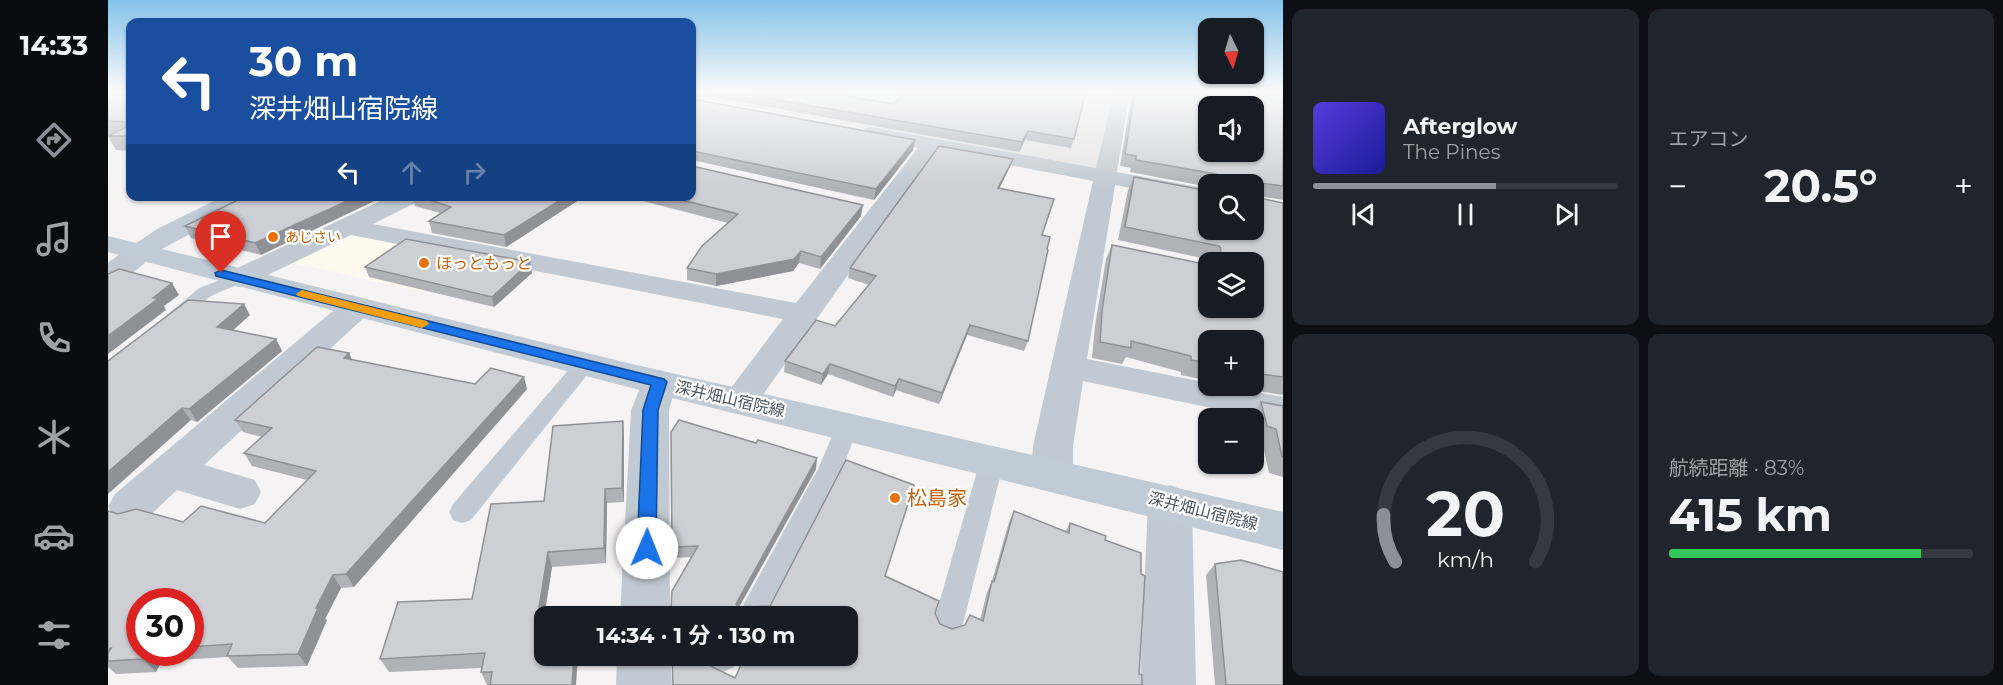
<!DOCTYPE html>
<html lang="ja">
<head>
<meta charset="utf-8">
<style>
	body { margin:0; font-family:Montserrat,"Noto Sans JP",sans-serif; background:#20242c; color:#f1f3f6; height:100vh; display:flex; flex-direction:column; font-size:22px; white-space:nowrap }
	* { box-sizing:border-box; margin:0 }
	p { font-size:20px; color:#9ea1a6 }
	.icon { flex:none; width:33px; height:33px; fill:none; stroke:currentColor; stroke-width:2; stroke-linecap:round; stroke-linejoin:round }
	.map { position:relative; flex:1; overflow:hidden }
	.sheet { display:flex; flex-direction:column; gap:9px; padding:9px; background:#0d0f14; width:720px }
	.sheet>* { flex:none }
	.hud { position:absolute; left:18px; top:18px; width:570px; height:183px; border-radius:12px; box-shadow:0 2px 4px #0004; background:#1a4fa0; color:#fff; overflow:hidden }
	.needle { width:39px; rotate:175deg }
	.buttons { position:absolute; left:1090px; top:18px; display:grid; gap:12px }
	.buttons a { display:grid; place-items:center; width:66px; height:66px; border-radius:12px; background:#171b24; box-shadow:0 2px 4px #0004; font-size:30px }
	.speed { position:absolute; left:18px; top:588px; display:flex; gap:12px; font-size:30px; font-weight:700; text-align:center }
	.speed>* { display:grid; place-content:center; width:78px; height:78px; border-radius:50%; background:#171b24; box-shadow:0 2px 4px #0004; line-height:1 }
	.speed .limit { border:9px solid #d22; background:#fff; color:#111 }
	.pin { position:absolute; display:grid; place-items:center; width:51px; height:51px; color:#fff; margin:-62px -26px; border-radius:50% 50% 50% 0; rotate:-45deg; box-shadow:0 0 6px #0007 }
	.pin .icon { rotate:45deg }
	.me { position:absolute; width:66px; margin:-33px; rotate:1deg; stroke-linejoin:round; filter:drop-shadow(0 0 4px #0008) }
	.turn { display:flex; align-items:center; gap:21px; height:126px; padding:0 24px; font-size:27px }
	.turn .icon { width:78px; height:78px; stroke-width:2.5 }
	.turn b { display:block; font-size:42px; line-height:51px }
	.lanes { display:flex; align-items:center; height:57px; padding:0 24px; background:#0003; justify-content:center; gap:30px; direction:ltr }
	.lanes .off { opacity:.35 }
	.big { font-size:45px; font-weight:700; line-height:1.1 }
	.sheet .card { flex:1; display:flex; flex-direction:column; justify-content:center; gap:9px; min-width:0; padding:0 21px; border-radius:12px; background:#20242c }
	.sheet .dial { align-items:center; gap:0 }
	.dial svg { height:156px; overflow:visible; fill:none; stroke:#363941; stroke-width:7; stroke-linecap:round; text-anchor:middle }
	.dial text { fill:#f1f3f6; stroke:none }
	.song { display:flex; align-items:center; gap:18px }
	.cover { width:72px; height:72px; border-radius:9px; background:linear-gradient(135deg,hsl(250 70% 55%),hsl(240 70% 35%)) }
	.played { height:6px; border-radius:3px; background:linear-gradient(90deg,#8c9099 60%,#363941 60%) }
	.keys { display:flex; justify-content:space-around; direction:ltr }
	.heat { display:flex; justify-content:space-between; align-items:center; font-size:33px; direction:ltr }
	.charge { height:9px; border-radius:4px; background:linear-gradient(90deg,#34c759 83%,#363941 0) }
	.sheet .tiles { flex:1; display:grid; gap:9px; grid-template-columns:repeat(2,1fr) }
	.trip { position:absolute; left:426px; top:606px; width:324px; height:60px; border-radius:12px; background:#171b24; box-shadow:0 2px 4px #0004; font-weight:700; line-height:60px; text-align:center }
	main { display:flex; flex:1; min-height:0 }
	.tabs { display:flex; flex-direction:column; width:108px; justify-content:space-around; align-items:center; background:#090b0e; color:#9ea1a6 }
	.tabs .icon { width:42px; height:42px }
	.tabs .selected { color:#8c9099 }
	.tabs b { font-size:27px; color:#f1f3f6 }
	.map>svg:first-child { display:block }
	.commercial { fill:#fdf9ef }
	.education { fill:#e6e4e5 }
	.green { fill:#c3f1d5 }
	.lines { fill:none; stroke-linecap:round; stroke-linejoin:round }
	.lane { fill:#c1cad2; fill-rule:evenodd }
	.street { fill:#c1cad2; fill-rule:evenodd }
	.secondary { fill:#c1cbd6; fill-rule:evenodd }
	.wall { fill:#b0b2b7; fill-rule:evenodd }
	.shaded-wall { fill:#909195 }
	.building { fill:#cdcfd5; stroke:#909195; stroke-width:1.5; fill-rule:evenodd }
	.route { fill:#1a73e8; stroke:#114b97; stroke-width:1.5 }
	.slow { fill:#f59e0b }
	.food-dot { fill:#e8710a; stroke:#fff; stroke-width:2 }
	.labels { text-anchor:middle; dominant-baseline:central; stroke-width:4.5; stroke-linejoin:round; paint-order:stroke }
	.far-food-label { font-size:14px; fill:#c56008; stroke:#fff; text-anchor:start }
	.food-label { font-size:16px; fill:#c56008; stroke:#fff; text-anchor:start }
	.street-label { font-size:16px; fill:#4a5661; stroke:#fff }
	.near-food-label { font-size:20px; fill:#c56008; stroke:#fff; text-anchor:start }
</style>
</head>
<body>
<main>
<nav class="tabs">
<b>14:33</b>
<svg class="icon selected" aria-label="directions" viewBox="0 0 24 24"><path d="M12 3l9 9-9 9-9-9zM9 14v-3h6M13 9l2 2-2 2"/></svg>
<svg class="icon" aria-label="music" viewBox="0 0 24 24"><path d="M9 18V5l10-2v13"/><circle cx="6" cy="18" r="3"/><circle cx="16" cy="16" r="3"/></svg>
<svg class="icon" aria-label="phone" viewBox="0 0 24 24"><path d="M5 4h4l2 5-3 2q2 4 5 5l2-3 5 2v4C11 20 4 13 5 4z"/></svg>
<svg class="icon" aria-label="climate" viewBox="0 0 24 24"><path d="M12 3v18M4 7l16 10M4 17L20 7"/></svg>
<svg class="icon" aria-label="car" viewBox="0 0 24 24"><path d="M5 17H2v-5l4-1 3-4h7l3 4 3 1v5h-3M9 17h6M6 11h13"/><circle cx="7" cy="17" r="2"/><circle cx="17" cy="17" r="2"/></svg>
<svg class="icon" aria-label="filters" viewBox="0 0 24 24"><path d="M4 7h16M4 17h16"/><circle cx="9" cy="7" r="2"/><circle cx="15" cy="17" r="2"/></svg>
</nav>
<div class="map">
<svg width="1175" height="685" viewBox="0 0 1175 685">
	<rect width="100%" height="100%" fill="#f5f3f3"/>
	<!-- commercial -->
	<path class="commercial" d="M244,231l118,24 -46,37 -136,-30z"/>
	<!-- education -->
	<path class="education" d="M584,91h424l-15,77 -13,1 -396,-72z"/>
	<!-- green -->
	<path class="green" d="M679,91h122l-18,18z"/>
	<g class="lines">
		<!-- lane -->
		<g class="lane">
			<path d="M131,273l6,1 3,4 -3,4c-10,4 -22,8 -32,13 -15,8 -26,30 -45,25l-2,-4 33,-28z"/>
			<path d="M476,358l7,2 3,5 -3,5 -120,150 -9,3 -9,-3 -4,-8 4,-8 124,-144z"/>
			<path d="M739,419l8,2 3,6 -16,43 -75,146h-30l81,-147 18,-42 3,-6z"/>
			<path d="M884,452l8,3 4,6 -41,163 -4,10 -11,4 -11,-4 -4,-10 47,-163 4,-6z"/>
			<path d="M595,656h36l-5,11 -11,5 -15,-5z"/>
		</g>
		<!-- street -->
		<g class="street">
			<path d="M1006,91h16l-13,81 92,17v14l-94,-18 -28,174 122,24v3h14l60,11v26l-200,-42 -10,65v29l-6,11 -15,5 -15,-5 -6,-11 2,-29 60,-265 -157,-30 -184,259 -13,4 -13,-4 -5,-9 62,-82 -432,-84 -102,49 -10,3 -10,-3 -4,-6 4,-6 162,-76h31l-3,5 -46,23 423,79 122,-155 -54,-11 -3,-4 3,-4 7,-2 225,41z"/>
			<path d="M32,244l10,2 4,6c-10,14 -30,29 -46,33v-22l22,-17z"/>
			<path d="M249,298l11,2 4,7 -4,7 -164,151 51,15 6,12 -6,12 -15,5 -63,-19 -32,30 -15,5 -15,-5 -7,-13 7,-13 231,-194z"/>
			<path d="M551,370l13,4 5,8 -8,28 1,206h-50l11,-206 15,-36z"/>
			<path d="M1062,485l15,6 7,12 4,182h-56l8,-182 7,-12z"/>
			<path d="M509,656h53l2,29h-56z"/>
		</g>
		<!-- secondary -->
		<path class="secondary" d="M116,196h30l-3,5 -89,48 470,115 651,148v38l-651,-162 -524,-136v-16l28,7 23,-15z"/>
	</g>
	<!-- wall -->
	<g class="wall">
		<path d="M22,91v60l-14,-1 -8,-14 2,-1h-2v-42z"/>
		<path d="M584,91h123l259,48 -3,9 -46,-8 -6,12 -327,-59z"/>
		<path d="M1024,91h151v109l-24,-4v2l24,5v192l-60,-9h31v-46h-45v41l-28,-6v-3l-55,-15 -4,7 -30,-6 3,-32 11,-67 6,-14 97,63 45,-46h-41l-2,-2 -93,-20 10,-50 6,-13 75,53 45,-46h-45v3l-79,-15 1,-4 -11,-2z"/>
		<path d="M584,98v1l221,51 -39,50 -182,-40z"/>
		<path d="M902,167l-11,21 43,47 5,14 -19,92 -4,10 -57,-16 -28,69 -43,-14 -3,7 -65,-23 -7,11 -37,-13 1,-11 50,-35 34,-41 -21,-7 2,-10z"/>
		<path d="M138,196l15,59 -70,-17 -6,-12z"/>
		<path d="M304,196h173l-79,51 -74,-14 -3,-12 11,-8 -25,-7z"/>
		<path d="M516,196h68l169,20 -41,53 -21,-6 -6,8 -77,15 -29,-6v-12l41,-45z"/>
		<path d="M422,262l2,11 -38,34 -125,-30 -4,-10z"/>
		<path d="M142,315l-17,15 43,9 6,12 -85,71 -6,-2 -83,-59z"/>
		<path d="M241,353l3,7 123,24 52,5 -173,198 -13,1 -16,31 2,1 -20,46 -69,2 -10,-11 -66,4 -6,11 -40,2 -8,-7v-156l10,3 65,8 82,1 42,-43 -55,-14 -8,-13 18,-16 -19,-5 -8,-12zM82,602v50h-50z"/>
		<path d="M1153,402l22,4v71l-14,-4 -6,-28 -9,-2v-25h-5z"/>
		<path d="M516,436v66l-17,1 -1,60 -54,4 -8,53 32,65h-89l-6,-13 1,-4 -93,4 -9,-13 92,-60 72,-98z"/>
		<path d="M708,469l-77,138 31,-1 115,-30 50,37 5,11 12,5 28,-9 7,-28 5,-11 17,-59 5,-11 51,21 5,-9 35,17 34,134 -404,4 113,-62h-188v-5l11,-4 20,-50 -19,1v-11z"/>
		<path d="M1107,564l68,121h-68l-9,-110z"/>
	</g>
	<!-- shaded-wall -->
	<g class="shaded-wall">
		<path d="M920,131l-3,9 -6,12 3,-10z"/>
		<path d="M807,140l-2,10 -39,50 2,-11z"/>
		<path d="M905,159l-3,8 -15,30 3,-9z"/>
		<path d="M250,196h27l-124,59 -6,-12z"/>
		<path d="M459,196h18l-79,51 -2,-12z"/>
		<path d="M755,205l-2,11 -41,53 1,-12z"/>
		<path d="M693,251l-2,12 -6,8 -77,15v-12z"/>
		<path d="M422,262l2,11 -38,34 -2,-10z"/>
		<path d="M64,283l7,12 -15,11 2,4 -58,44v-18l45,-38z"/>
		<path d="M136,304l6,11 -27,24 -6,-12z"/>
		<path d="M862,325l-3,10 -28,69 3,-11z"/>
		<path d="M168,339l6,12 -85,71 -8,-13z"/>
		<path d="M241,353l5,13 -10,-8z"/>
		<path d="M722,364l-2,10 -7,11 2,-11z"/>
		<path d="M416,377l3,12 -173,198 -8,-13z"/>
		<path d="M791,379l-3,11 -3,7 2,-11z"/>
		<path d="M74,408l9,12 -83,74v-22z"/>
		<path d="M515,421l1,15v66l-2,-14z"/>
		<path d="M709,458l-1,11 -78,140 -2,-5z"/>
		<path d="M497,489l2,14 -1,60 -2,-15z"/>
		<path d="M440,552l4,15 -11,67 -4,-14z"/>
		<path d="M225,575l8,13 -16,31 2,1 -20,46 -9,-12 18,-46z"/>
		<path d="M39,652h6l9,9 -6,11 -13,-13z"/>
		<path d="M466,656h4l-2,29h-4z"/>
	</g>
	<!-- building -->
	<g class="building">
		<path d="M5,91h17v31l-22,-1v-28z"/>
		<path d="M618,91h89l78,13 15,-13h178l-12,48 -46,-8 -6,11z"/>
		<path d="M1027,91h148v95l-23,-3 -1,15 24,5v174l-29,-4v-33h-45v23l-18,-3v-4l-60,-15v7l-31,-6 2,-31 10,-66 97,20v43h45v-46h-34l1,-14 -2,-2 -94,-19 9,-50 75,14v39h45v-46h-37l-1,-10 -80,-14v-4l-11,-2zM1101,106h45v46h-45z"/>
		<path d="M584,98v1l223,41 -39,49 -184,-38z"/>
		<path d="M22,125v11h-22z"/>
		<path d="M831,146l74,13 -15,29 56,11 -12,36 8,2 -3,12 1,1 -20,91 -58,-16 -28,68 -43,-14 -4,7 -65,-22 -7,10 -38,-13 31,-41 19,6 41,-50 -26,-8z"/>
		<path d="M584,166l171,39 -42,52 -20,-6 -7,8 -78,15 -29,-6 15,-22 36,-32 -72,-18h26z"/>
		<path d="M138,196h112l-103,47 -70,-17z"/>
		<path d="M309,196h150l-63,39 -75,-14 22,-14z"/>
		<path d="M298,239l124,23 -38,35 -127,-30z"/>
		<path d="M11,269l53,14 -19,15h6l-51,38v-62z"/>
		<path d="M80,300l56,4 -27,23 59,12 -87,70 -7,-1 -74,64v-111z"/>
		<path d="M209,347l32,6 -5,5 131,26 16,-16 33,9 -178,197 -13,1 -17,33h2l-20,46 -71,2 5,-12 -42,3v-45h-50v50h7l-4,7 -35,2v-8l3,-5 -3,1v-138l10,3 18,-5 47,13 18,-16 64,17 51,-52 -72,-18 28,-25 -37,-8z"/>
		<path d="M1153,402l22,4v51l-1,-1 -6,-27 -9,-3z"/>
		<path d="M571,420l77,23 2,-3 59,18 -81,146 2,3 32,-1 76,-146 68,25 -29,91 54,25 -4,12 5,11 12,5 13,-4 5,-10 13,6 9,-40 2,1 20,-71 55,22 1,-10 36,13 -1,4 36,13v21l4,2 -6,98 3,1v10h-469l-1,-29h18l45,22 10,-22h103v-40h-84l4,-8 -108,3 2,-4h9l1,-16 26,-45 -26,1 -1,-115z"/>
		<path d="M515,421l-1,67 -17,1 -1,59 -56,4 -11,68h7v36h30l-2,29h-82l2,-13h-11l4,-19 -105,6 18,-57 74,-3 19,-95 53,-3 9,-75z"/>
		<path d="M1133,560l42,12v113h-57l-11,-121z"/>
	</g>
	<!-- sky -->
	<linearGradient id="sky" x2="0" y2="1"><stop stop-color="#85c3ea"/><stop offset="0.49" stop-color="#fafafa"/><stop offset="1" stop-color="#fafafa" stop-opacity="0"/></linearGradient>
	<rect width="1175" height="187" fill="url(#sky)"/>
	<!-- route -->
	<path class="route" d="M113,270l443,109 3,3 -9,28 -2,138 -3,5 -6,3 -7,-3 -3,-5 6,-138 8,-25 -435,-109 -1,-3z"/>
	<!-- slow -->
	<path class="slow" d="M194,290l125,31 2,3 -7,4 -124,-32 -2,-2z"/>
	<!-- markers -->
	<g class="food-dot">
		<circle cx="165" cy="237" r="6"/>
		<circle cx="316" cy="263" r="6"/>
		<circle cx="787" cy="498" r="6"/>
	</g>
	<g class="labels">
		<!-- far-food labels -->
		<g class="far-food-label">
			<text x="177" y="237">あじさい</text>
		</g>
		<!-- food labels -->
		<g class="food-label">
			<text x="328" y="263">ほっともっと</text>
		</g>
		<!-- street labels -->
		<g class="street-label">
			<text transform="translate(622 399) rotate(13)">深井畑山宿院線</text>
			<text transform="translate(1095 511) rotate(14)">深井畑山宿院線</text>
		</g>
		<!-- near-food labels -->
		<g class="near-food-label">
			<text x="799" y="498">松島家</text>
		</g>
	</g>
</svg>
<div class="buttons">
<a><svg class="needle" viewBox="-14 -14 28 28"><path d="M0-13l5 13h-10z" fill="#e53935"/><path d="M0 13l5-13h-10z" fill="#9ea1a6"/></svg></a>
<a><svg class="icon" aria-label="sound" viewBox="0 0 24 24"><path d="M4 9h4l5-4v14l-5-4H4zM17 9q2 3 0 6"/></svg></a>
<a><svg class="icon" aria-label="search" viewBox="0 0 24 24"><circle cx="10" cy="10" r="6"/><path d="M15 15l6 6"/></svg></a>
<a><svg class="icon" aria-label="layers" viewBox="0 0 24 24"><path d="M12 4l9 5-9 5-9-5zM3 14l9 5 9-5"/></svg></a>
<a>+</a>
<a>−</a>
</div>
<div class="speed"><div class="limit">30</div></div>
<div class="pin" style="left:113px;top:273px;background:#d93025"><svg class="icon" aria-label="arrive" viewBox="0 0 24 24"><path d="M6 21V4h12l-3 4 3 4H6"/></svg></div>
<svg class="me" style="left:539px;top:548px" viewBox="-20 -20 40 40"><circle r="19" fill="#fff"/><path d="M0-13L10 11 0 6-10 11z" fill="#1a73e8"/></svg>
<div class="trip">14:34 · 1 分 · 130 m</div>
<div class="hud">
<div class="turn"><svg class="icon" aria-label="left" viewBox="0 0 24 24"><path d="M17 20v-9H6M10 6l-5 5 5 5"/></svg><div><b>30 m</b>深井畑山宿院線</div></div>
<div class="lanes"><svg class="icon" aria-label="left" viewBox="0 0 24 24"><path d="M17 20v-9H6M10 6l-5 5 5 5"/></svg><svg class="icon off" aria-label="ahead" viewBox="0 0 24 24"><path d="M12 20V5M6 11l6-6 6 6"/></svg><svg class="icon off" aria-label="right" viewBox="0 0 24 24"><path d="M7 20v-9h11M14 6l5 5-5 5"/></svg></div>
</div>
</div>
<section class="sheet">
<div class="tiles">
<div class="card">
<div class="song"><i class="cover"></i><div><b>Afterglow</b><p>The Pines</p></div></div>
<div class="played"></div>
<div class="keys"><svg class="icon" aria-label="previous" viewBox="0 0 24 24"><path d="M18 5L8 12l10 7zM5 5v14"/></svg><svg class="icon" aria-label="pause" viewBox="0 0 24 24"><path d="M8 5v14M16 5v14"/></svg><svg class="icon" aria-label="next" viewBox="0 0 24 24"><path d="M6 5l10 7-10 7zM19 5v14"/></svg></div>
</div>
<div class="card"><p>エアコン</p>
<div class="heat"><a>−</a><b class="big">20.5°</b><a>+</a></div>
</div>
<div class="card dial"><svg viewBox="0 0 100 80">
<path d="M14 69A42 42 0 1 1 86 69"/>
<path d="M14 69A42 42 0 0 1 8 45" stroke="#8c9099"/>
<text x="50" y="56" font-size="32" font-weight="700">20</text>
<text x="50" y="72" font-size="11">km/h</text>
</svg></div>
<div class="card"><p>航続距離 · 83%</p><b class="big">415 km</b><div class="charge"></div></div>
</div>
</section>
</main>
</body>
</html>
